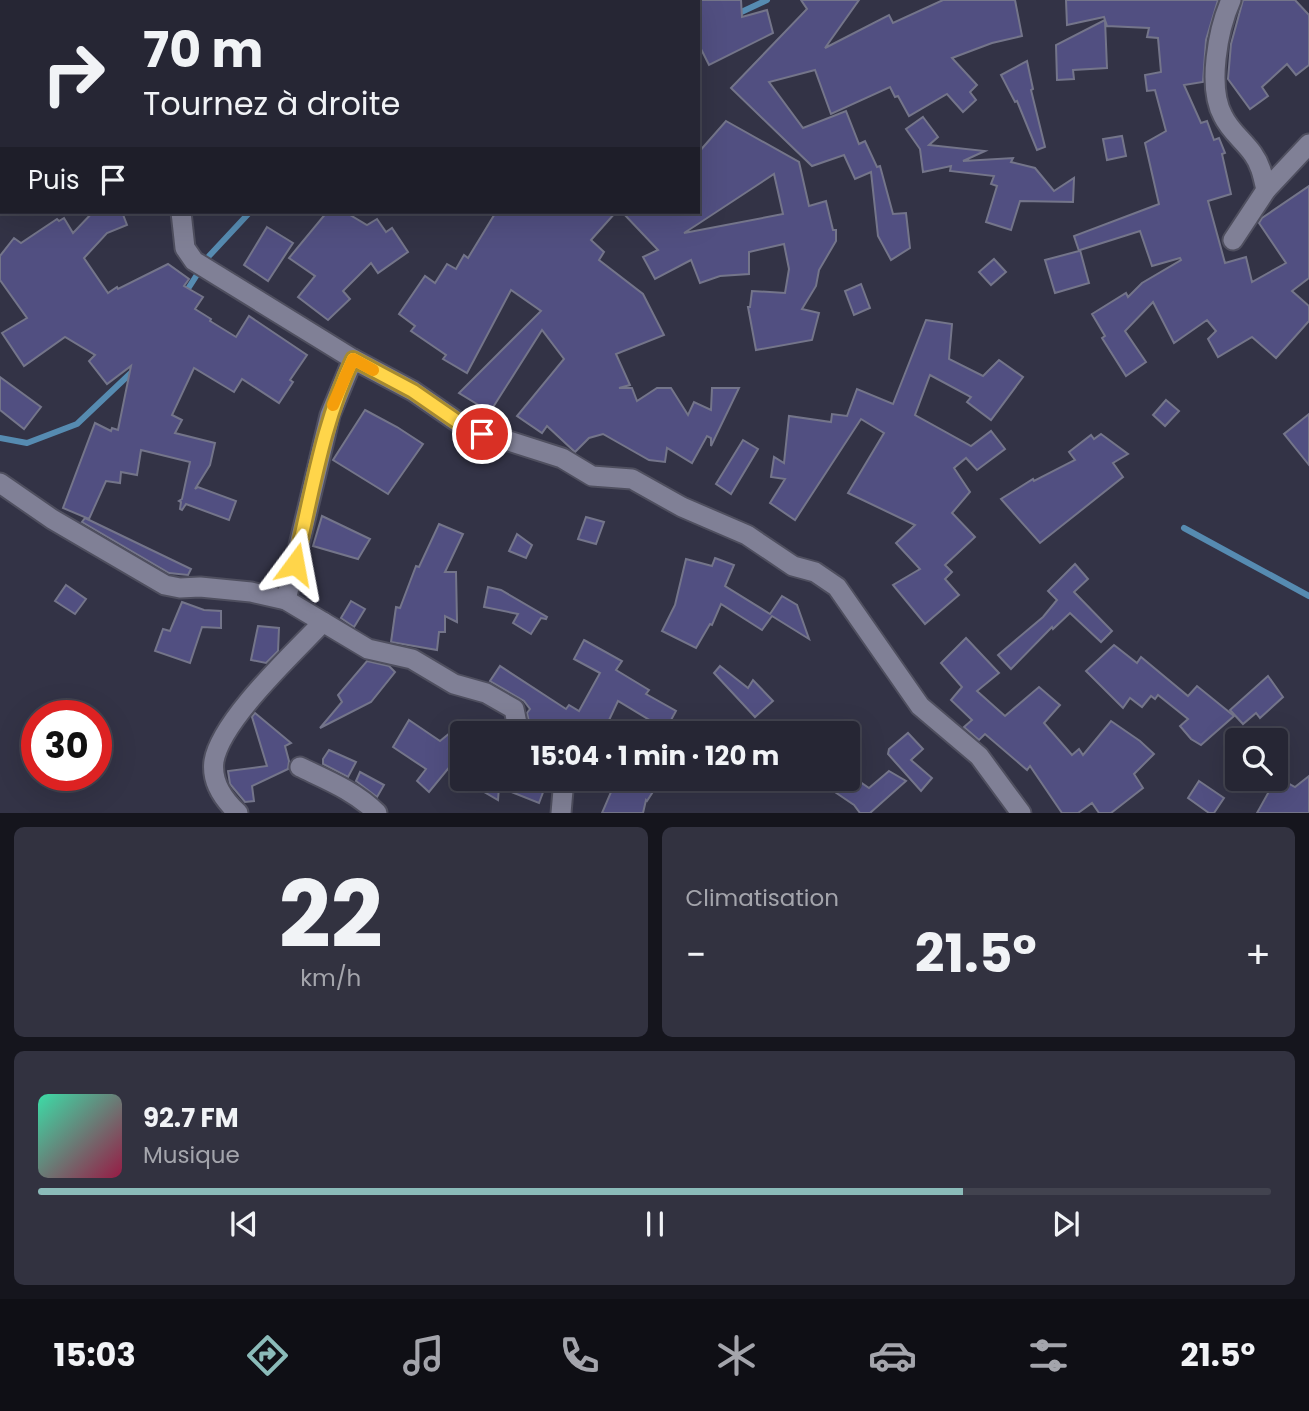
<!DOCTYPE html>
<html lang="fr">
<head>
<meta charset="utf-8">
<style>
	body { margin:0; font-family:Poppins,sans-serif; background:#323240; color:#f1f3f6; height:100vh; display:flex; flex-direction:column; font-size:26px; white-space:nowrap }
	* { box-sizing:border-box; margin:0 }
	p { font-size:23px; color:#a4a5ac }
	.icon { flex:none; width:38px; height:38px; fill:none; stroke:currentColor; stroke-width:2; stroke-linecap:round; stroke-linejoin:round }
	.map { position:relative; height:813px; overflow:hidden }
	.details { display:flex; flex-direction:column; gap:14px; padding:14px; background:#15151d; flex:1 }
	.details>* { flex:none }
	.hud { position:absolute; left:0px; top:0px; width:700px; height:214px; box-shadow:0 7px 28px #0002,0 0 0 2px #42434f; background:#262634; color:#f1f3f6; overflow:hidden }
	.fabs { position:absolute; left:1225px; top:728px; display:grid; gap:14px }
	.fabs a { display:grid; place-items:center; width:63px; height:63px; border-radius:7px; background:#262634; box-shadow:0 7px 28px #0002,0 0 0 2px #42434f; font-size:35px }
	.speed { position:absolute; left:21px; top:700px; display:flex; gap:14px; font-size:35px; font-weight:700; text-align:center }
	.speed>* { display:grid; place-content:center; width:91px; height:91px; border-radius:50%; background:#262634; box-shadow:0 7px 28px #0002,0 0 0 2px #42434f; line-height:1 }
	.speed .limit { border:10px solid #d22; background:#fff; color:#111 }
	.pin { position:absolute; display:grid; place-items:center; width:60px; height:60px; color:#fff; margin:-30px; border:4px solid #fff; border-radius:50%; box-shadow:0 2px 7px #0007 }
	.me { position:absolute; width:77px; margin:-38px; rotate:13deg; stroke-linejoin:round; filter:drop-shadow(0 0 5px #0008) }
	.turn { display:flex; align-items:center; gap:24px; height:147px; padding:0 28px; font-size:32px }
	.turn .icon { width:91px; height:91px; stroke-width:2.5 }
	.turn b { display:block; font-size:49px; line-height:60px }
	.then { display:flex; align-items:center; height:66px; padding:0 28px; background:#0003; gap:14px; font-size:26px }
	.big { font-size:52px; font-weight:700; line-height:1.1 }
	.details .widget { flex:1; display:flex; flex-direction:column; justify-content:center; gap:10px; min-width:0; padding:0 24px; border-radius:10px; background:#323240 }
	.details .dial { align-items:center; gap:0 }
	.dial b { font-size:91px; line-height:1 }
	.song { display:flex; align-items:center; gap:21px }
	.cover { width:84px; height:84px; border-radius:10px; background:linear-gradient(135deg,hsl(160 70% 55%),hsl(340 70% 35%)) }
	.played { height:7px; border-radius:4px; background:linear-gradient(90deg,#8bbbb9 75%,#42434f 75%) }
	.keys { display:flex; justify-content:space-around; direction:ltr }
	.heat { display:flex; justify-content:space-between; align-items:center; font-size:38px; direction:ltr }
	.details .tiles { flex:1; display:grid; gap:14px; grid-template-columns:1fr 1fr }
	.widget:last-child { grid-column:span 2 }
	.trip { position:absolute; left:450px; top:721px; width:410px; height:70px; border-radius:7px; background:#262634; box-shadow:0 7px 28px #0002,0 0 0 2px #42434f; font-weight:700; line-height:70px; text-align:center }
	.tab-bar { display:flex; height:112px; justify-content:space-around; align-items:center; background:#0f0f15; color:#a4a5ac }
	.tab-bar .icon { width:49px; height:49px }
	.tab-bar .selected { color:#8bbbb9 }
	.tab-bar b { font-size:32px; color:#f1f3f6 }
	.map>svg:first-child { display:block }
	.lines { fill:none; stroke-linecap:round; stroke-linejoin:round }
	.stream { stroke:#568bb1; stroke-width:6 }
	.building { fill:#514f81; stroke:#74758a; stroke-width:2; fill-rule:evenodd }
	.street-casing { stroke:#4f4f5f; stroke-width:23 }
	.street { stroke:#808096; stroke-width:19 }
	.route-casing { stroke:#a68a30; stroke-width:18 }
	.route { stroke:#ffd54a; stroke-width:12 }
	.slow { stroke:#f59e0b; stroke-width:12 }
</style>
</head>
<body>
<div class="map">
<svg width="1309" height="813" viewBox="0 0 1309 813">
	<rect width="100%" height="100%" fill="#333346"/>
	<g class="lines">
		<!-- stream -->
		<g class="stream">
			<path d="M735,15l32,-15"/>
			<path d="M184,295l25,-39 41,-44"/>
			<path d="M0,438l27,5 50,-19 57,-54"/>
			<path d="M1184,528l125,68"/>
		</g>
	</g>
	<!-- building -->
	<g class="building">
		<path d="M698,0h43l1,17 25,-7 6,23 -64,32 -11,-22z"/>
		<path d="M801,0h58l-34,48 64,-33 4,8 50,-23h72l7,36 -30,7 -40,15 25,27 -7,7 6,8 -13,12 -16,-18 -38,22 -11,-20 -3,1 -5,-10 -59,27 -16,-44 -46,12 34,46 43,-17 13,33 6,-3 12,26 3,-1 13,48 13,-1 4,35 -19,12 -13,-24 -7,-64 -16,7 -11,-24 -32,11 -81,-78 76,-79z"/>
		<path d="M1066,0h152l-12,40 -3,42 -19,3 17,38 6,-2 7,19 5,-2 6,15 -3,1 9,40 -23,7 17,62 21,-6 6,25 34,-19 -27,-40 3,-5 47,-32v92l-17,13 17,15v15l-33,37 -24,-21 -34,20 -10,-18 8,-8 -9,-11 -33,23 -21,-41 -28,29 21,31 -20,14 -24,-38 3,-2 -13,-22 34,-21 2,4 14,-14 39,-23 -1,-2 -28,8 -12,-35 -60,19 9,33 -34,10 -10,-33 34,-9 -5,-15 85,-32 -14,-61 21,-12 -11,-41 -8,1 -2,-16 16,-3 -3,-34 -11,-1 2,-9 -42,-2 -2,-6 2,48 -34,2 1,9 -17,1 -1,-35 49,-25 -1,-3 -37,8z"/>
		<path d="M1243,0h52l14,15v50l-13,10 -9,-11 -25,23 6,9 -18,13 -22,-30 3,-35z"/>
		<path d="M1027,61l6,28 -2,1 14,57 -8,3 -20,-49 -2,1 -14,-27z"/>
		<path d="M923,117l15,20 -9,8 56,6 -22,10 50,-3 -2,4 24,6 19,23 20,-13 -1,24 -53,-1 -9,29 -25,-8 11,-36 -6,-2 3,-8 -44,-5 1,-5 -28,6 -3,-23 -14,-20z"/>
		<path d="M726,121l73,41 10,44 17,-5 7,29h3v11l-17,29 -3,16 -14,23 17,4 -7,27 -56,10 -8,-43h2l2,-16 33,2 4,-24 -5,-25 -35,8v22l-29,2 -20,7 -9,-23 -36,19 -12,-22 15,-7 -36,-38h76v-59zM774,174l9,40 -99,19 14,-9z"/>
		<path d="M1122,136l4,20 -19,4 -4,-21z"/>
		<path d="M93,212h29l5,13 -20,8 -23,25 24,35 9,-6 1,2 50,-25 21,15 -5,7 19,11 -8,12 16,10 -1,2 26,16 13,-21 58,39 -17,25 3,2 -14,21 -37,-24 -8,13 -40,-24 -22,47 10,5 -7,13 40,10 -5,22 -15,24 3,-2 38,14 -7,19 -43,-16 -4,6 -2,-1 1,-7 -2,-1 3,-2 8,-37 -49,-12 -4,25 -16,-3 -1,11 -14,-2 -17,38 -26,-11 32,-85 16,8 1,-3 6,2 13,-64 -24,18 -18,-23 6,-6 -30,-18 -41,29 -22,-33 25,-15 -27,-38v-24l14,-18 7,5 36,-24 2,2 5,-3 9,15z"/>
		<path d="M327,212h18l22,13 10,-6 9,13 6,-4 16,24 -30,21 -7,-10 -28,28 7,8 -22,21 -30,-23 17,-21 -26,-18z"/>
		<path d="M496,212h120l-25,28 13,12 -5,8 44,34 21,41 -48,19 14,31 -11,3h13l5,13 20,-13h14l17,27 6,-13 17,8 1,-22h27l-28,58v-8l-4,-2 -15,27 -25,-15 -2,14 -16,-2 -46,-26 -14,4 -14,14 -28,-26 -5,7 -25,-17 47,-57 -22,-29 -52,82 -31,-19 82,-82 -30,-21 -44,83 -24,-14 3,-4 -35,-24 4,-5 -16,-12 26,-38 10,7 12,-19 9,5 8,-14 4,3z"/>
		<path d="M267,227l26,16 -25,38 -24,-16z"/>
		<path d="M994,259l12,13 -15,13 -12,-13z"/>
		<path d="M861,284l9,24 -16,7 -9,-24z"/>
		<path d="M926,320l26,4 -3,35 34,17 16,-16 24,17 -32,43 -24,-18 4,-5 -41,-22 -15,40 56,31 20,-15 14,18 -28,21 -11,-12 -12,10 16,24 -18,21 23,24 -30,28 7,7 -7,7 14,16 -34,29 -32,-39 27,-16 -24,-26 19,-18 -67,-32 36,-60 -23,-14 -66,101 -25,-17 15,-24 -14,-2 3,-20 10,6 5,-47 42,6 1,-8 15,2 10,-27 36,15z"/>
		<path d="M0,377l41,30 -17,22 -24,-19z"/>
		<path d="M1166,400l13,11 -14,15 -12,-11z"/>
		<path d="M365,410l32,17 26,17 -35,50 -55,-34z"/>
		<path d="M1309,414v51l-25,-31z"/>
		<path d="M1101,434l27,20 -15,9 10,14 -83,66 -39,-44 32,-20 1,2 41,-21 -6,-8 22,-17 3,4z"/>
		<path d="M743,440l15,9 -27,45 -15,-10z"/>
		<path d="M322,516l48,23 -12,20 -45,-13z"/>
		<path d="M586,517l18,5 -8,22 -18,-5z"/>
		<path d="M85,518l106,51 -3,6 -19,-2 -87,-51z"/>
		<path d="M439,524l24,10 -18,38h11l1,50 -12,-6v16h-6l-2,18 -46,-8 5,-35 4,1 16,-42 3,1z"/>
		<path d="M517,534l15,11 -6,13 -17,-7z"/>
		<path d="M715,558l19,7 -9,21 45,28 12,-18 15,9 12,34 -37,-23 -10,14 -41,-26 -9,21 -2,-1 -14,24 -34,-17 13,-26 11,-46 26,7z"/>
		<path d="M1075,564l13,15 -14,13 38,39 -11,11 -31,-29 -17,16 -1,-2 -41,42 -13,-14 45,-38 14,-17 -9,-9z"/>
		<path d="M66,585l20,14 -11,15 -20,-13z"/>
		<path d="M488,587l13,3 46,27 -1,2 -5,-1 -10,16 -18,-11 5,-9 -34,-7z"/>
		<path d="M351,601l14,8 -11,18 -13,-9z"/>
		<path d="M182,602l22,8 17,1v17l-19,-1 -12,36 -35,-12 8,-22 7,2z"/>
		<path d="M258,626l21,2 -1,23 -12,12 -15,-3z"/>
		<path d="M966,638l33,35 -22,18 28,25 34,-29 21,18 -16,18 28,32 7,-6 4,6 28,-34 29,20 14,13 -20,20 9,14 -32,25h-12l-7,-10 -14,10h-16l-32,-47 -3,4 -42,-36 -6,6 -15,-13 8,-7 -21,-20 11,-13 -21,-24z"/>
		<path d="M584,640l38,21 -6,9 33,20 -3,4 30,17 -12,22 -15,-8 2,-4 -33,-20 -15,32h-61l-12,-7 -3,-13 3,-4 -6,-8 -34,-20 10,-15 66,43 3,-4 10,6 21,-38 -26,-14z"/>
		<path d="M1114,645l23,18 4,-6 47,39 9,-10 37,30 -33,29 -10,-6 -11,-13 8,-7 -30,-24 -3,4 -4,-3 -9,11 -12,-9 -7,10 -37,-37z"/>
		<path d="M367,661l22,5 6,6 -24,30 -51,26 22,-26 -4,-7z"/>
		<path d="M720,666l28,22 5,-8 20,21 -18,16 -41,-44z"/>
		<path d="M1268,676l15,21 -23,21 -4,-5 -13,11 -13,-14z"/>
		<path d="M255,713l36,30 -6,3 4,15 -1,8 -36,17 2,15 -9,1 -15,-18 -2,-13 39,-5 -15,-49z"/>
		<path d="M409,720l31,21 22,-18v56l-11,-14 -22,27 -12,-11 9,-12 -33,-22z"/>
		<path d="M908,733l15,16 -12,11 21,18 -11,13 -33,-37 1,-5z"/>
		<path d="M329,750l27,12 -8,15 -25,-13v-5z"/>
		<path d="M889,771l17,10 -36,32h-10l-6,-8 -22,-15 8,-11h7v-6l22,15z"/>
		<path d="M360,772l24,13 -7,12 -21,-16z"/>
		<path d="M1309,776v37h-52l20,-36 18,10z"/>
		<path d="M462,779h86l-9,24 -40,-16 -1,13z"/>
		<path d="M635,779h7l14,8 -9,14 -1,-1 -3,13h-41l12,-28 14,6z"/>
		<path d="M1199,781l25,17 -10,15h-5l-21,-15z"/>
	</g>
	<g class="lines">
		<!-- street casing -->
		<g class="street-casing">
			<g id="street">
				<path d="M92,0l1,2"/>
				<path d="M1231,0c-13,29 -24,87 -8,116 7,15 21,25 30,38 8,11 10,23 13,36"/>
				<path d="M587,2v-2"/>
				<path d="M181,212l4,36 9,13 159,98 60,32 52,36 97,31 30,18 40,3 50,28 65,28 46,31 22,6 22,15 83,119 59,50 42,57"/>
				<path d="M1233,240l33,-50 43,-46"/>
				<path d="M0,483l52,36 113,66 15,3 20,-1 51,5 35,8 82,49 44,10 42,25 32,9 28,16 5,24"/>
				<path d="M286,600l44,-185 23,-56"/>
				<path d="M300,767c27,13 55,24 77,46"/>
				<path d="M238,813c-14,-13 -27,-31 -24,-52 7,-41 80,-108 109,-139"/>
				<path d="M561,813l3,-34"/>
			</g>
		</g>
		<!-- street -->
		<use href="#street" class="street"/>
	</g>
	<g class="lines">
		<!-- route casing -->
		<g class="route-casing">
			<path id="route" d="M295,564c17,-69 27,-140 58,-205l60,32 52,36 17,7"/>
		</g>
		<!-- route -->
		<use href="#route" class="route"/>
		<!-- slow -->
		<path class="slow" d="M333,405l20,-46 20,11"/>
	</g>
</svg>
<div class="fabs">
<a><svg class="icon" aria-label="search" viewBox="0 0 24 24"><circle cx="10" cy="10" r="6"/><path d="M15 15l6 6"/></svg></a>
</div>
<div class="speed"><div class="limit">30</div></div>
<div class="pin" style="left:482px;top:434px;background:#d93025"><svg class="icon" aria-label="arrive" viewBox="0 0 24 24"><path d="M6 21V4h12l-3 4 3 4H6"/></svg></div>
<svg class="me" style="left:295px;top:564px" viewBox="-20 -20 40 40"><path d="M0-17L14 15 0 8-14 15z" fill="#ffd54a" stroke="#fff" stroke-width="4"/></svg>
<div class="trip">15:04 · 1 min · 120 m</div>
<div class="hud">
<div class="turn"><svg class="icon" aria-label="right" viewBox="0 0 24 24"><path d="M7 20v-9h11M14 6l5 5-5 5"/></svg><div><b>70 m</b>Tournez à droite</div></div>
<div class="then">Puis<svg class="icon" aria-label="arrive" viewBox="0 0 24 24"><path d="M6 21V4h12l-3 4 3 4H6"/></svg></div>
</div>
</div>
<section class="details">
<div class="tiles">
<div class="widget dial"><b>22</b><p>km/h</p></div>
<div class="widget"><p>Climatisation</p>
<div class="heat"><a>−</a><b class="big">21.5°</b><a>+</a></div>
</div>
<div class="widget">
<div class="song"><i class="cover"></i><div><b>92.7 FM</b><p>Musique</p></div></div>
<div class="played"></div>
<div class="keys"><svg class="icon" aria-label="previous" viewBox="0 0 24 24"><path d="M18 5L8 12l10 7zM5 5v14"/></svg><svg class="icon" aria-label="pause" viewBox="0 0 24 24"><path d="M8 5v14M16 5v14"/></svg><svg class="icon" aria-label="next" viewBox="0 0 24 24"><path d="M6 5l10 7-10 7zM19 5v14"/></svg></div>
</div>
</div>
</section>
<nav class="tab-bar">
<b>15:03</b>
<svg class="icon selected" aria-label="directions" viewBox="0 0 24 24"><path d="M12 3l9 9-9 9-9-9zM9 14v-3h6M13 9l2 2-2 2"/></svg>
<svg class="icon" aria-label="music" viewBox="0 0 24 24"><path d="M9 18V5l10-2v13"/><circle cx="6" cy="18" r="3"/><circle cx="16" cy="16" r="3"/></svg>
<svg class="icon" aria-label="phone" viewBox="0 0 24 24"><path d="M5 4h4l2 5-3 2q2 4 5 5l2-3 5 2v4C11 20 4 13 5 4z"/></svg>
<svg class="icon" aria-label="climate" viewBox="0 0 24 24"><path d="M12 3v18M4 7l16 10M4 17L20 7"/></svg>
<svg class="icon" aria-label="car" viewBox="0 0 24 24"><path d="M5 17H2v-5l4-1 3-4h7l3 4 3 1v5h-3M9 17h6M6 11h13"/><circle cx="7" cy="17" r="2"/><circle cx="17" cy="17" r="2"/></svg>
<svg class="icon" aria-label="filters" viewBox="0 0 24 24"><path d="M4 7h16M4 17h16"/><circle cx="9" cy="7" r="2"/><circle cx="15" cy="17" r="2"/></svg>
<b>21.5°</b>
</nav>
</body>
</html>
